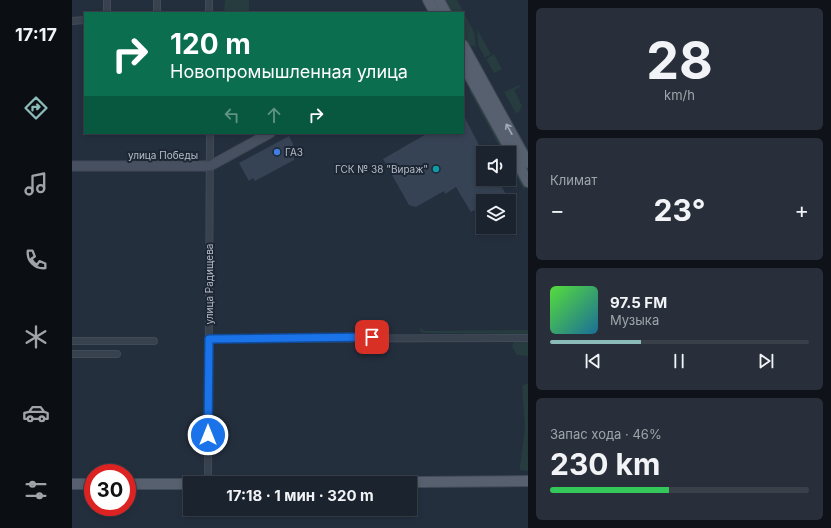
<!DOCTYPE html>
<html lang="ru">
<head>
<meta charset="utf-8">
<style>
	body { margin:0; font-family:Inter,sans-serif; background:#282f3a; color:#f1f3f6; height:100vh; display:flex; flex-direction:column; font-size:15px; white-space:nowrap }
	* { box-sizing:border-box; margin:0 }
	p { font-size:13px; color:#a0a4aa }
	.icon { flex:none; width:22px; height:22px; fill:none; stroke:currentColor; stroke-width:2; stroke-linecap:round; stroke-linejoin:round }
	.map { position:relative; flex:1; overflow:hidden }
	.sheet { display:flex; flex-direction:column; gap:8px; padding:8px; background:#0f1319; width:303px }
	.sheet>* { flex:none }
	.banner { position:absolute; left:12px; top:12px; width:380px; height:122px; border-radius:0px; box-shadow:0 2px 6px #0003,0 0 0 1px #39404a; background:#0b6e4f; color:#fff; overflow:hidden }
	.tools { position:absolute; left:404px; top:146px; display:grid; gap:8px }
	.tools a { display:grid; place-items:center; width:40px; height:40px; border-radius:0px; background:#1b232e; box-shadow:0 2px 6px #0003,0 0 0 1px #39404a; font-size:20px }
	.speed { position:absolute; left:12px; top:464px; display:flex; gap:8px; font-size:20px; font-weight:700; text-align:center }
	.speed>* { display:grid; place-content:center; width:52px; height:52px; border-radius:50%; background:#1b232e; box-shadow:0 2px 6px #0003,0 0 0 1px #39404a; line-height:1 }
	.speed .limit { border:6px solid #d22; background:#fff; color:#111 }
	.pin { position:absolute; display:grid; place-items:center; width:34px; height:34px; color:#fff; margin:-17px; border-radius:8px; box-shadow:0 2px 6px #0006 }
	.me { position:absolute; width:44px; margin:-22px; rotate:0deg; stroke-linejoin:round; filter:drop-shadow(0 0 3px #0008) }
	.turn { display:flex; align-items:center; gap:14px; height:84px; padding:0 20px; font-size:18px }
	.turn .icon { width:52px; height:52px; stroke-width:2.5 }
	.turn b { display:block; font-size:28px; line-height:34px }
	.lanes { display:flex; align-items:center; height:38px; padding:0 20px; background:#0003; justify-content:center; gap:20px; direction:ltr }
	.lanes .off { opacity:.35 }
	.big { font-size:30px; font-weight:700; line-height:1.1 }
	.sheet .card { flex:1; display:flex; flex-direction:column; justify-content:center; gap:6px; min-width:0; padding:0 14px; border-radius:6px; background:#282f3a }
	.sheet .dial { align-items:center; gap:0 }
	.dial b { font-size:52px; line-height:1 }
	.song { display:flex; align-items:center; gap:12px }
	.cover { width:48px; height:48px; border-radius:6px; background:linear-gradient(135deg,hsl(110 70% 55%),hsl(200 70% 35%)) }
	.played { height:4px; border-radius:2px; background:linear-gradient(90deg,#8bbbb9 35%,#39404a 35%) }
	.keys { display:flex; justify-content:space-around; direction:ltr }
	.heat { display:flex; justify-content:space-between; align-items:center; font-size:22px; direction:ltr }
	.charge { height:6px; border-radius:3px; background:linear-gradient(90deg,#34c759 46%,#39404a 0) }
	.trip { position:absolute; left:111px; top:476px; width:234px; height:40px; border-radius:0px; background:#1b232e; box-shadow:0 2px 6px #0003,0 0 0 1px #39404a; font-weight:700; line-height:40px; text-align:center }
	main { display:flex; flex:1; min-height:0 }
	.dock { display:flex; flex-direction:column; width:72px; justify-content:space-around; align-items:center; background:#0b0e12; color:#a0a4aa }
	.dock .icon { width:28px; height:28px }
	.dock .current { color:#8bbbb9 }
	.dock b { font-size:18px; color:#f1f3f6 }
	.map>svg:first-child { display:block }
	.green { fill:#263c3f }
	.building { fill:#364354 }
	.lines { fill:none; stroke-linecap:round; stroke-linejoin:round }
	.minor-casing { stroke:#414a57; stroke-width:8 }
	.secondary-casing { stroke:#414a57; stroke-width:11 }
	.primary-casing { stroke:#414a57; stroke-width:12 }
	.minor { stroke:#38414e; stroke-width:6 }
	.secondary { stroke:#465061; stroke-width:9 }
	.primary { stroke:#56606e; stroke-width:10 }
	.oneway { stroke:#a1aab7 }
	.route-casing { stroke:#114b97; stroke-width:10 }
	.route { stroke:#1a73e8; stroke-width:7 }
	.shop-dot { fill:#3f7fe0; stroke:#1d2633; stroke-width:1.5 }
	.culture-dot { fill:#0f9aa8; stroke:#1d2633; stroke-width:1.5 }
	.labels { text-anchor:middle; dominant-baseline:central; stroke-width:4; stroke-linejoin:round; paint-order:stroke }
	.poi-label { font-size:10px; fill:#b4bcc9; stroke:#1d2633; text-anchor:start }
	.street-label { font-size:10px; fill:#b4bcc9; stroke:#1d2633 }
</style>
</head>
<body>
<main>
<nav class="dock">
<b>17:17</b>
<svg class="icon current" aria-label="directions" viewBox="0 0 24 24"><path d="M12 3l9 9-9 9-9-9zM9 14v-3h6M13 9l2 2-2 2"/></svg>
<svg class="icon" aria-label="music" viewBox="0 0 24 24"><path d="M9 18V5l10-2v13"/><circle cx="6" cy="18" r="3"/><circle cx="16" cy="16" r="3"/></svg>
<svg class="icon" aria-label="phone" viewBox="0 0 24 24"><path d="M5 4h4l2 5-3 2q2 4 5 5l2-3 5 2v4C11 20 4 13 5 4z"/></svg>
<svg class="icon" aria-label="climate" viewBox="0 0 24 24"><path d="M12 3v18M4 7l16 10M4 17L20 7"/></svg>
<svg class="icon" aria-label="car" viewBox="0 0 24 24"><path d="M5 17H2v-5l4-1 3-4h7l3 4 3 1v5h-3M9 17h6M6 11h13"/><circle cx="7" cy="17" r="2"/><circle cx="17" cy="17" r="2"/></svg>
<svg class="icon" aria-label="filters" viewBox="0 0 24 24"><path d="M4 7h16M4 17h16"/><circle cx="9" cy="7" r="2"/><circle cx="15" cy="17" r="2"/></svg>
</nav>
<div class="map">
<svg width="456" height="528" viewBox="0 0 456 528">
	<rect width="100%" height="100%" fill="#242f3e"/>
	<!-- green -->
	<g class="green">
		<path d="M153,0h24v13h-25z"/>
		<path d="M371,0h14l17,32 2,15 -10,-3c-2,-11 -3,-20 -3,-31l-14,-1z"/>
		<path d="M405,29l14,25 -6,4 -7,-13z"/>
		<path d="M422,54l8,15 -8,4 -8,-14z"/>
		<path d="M447,85l1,2 -6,3 8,16 -3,6 -3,1 -12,-21z"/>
		<path d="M401,87l53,97 -2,6 -15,-27v-10h-6l-34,-63z"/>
		<path d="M348,328l4,3 104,-1v4l-105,-1 -3,-2z"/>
		<path d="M442,342h14v14l-11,-1 -5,-9z"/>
		<path d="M456,383v88l-8,-1v-4l5,-38 -3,-42z"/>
	</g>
	<!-- building -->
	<g class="building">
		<path d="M391,114l20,39v26h14l13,22h-27v25l-9,-16 -3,2 -15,-25 -11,7 -1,-3 -28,16 -7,-2 -26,-46 45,-26h35z"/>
		<path d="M217,136l4,8 1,16 -39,21 -2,-3 -4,3 -10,-18z"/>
	</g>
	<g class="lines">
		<!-- minor casing -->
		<g class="minor-casing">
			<g id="minor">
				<path d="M35,0v13"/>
				<path d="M85,0v13"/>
				<path d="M137,0v13"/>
				<path d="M0,21l13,-1"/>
				<path d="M137,339l319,-1"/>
				<path d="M0,341h82"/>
				<path d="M0,354h45"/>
				<path d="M136,483l2,-350"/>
			</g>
		</g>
		<!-- secondary casing -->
		<g class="secondary-casing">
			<path id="secondary" d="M0,166h138l60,-33"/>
		</g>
		<!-- primary casing -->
		<g class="primary-casing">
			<g id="primary">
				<path d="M356,0l7,13"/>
				<path d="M367,0l7,13"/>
				<path d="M391,45l65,118"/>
				<path d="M391,64l65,118"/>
				<path d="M235,483l221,-2"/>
				<path d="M0,484h21"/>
				<path d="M55,484h63"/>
			</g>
		</g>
		<!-- minor -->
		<use href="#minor" class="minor"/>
		<!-- secondary -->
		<use href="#secondary" class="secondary"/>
		<!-- primary -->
		<use href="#primary" class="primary"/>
	</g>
	<!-- one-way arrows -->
	<defs><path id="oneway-shaft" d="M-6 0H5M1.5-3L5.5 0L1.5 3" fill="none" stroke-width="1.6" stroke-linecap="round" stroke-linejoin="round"/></defs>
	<use class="oneway" href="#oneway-shaft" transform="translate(437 129) rotate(-119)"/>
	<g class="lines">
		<!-- route casing -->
		<g class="route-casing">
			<path id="route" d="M136,435l1,-96 163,-2"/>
		</g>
		<!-- route -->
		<use href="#route" class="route"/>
	</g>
	<!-- markers -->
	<circle class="shop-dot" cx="205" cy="152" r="4"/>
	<circle class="culture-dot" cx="364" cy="169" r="4"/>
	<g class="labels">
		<!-- poi labels -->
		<g class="poi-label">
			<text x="213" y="152">ГАЗ</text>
			<text x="356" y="169" text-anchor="end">ГСК № 38 "Вираж"</text>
		</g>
		<!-- street labels -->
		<g class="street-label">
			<text x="91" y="155">улица Победы</text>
			<text transform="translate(137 284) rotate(-90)">улица Радищева</text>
		</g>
	</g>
</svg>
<div class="tools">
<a><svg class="icon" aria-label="sound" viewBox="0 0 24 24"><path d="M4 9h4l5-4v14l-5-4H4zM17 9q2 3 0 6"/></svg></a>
<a><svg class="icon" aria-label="layers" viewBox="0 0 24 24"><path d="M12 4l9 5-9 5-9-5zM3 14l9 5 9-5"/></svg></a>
</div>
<div class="speed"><div class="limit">30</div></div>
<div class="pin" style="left:300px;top:337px;background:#d93025"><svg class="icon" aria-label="arrive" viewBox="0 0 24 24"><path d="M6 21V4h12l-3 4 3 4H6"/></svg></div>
<svg class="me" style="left:136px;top:435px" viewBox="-20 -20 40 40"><circle r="17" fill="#1a73e8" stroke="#fff" stroke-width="3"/><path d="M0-11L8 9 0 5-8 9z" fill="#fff"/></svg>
<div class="trip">17:18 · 1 мин · 320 m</div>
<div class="banner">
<div class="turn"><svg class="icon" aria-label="right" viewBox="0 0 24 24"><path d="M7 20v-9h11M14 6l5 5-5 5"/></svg><div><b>120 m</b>Новопромышленная улица</div></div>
<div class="lanes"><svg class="icon off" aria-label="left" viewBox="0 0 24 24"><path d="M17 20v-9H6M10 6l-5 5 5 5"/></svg><svg class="icon off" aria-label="ahead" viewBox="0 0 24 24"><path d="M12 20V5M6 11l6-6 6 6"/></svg><svg class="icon" aria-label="right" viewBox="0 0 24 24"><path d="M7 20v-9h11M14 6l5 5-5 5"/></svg></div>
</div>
</div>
<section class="sheet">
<div class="card dial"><b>28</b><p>km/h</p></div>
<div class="card"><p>Климат</p>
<div class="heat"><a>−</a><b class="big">23°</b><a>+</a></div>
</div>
<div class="card">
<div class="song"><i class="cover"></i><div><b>97.5 FM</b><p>Музыка</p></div></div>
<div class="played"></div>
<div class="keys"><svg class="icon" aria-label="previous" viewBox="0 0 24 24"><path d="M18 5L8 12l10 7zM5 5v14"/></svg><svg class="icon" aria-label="pause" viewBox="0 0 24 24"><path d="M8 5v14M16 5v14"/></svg><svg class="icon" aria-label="next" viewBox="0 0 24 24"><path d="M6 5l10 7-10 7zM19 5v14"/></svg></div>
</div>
<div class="card"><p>Запас хода · 46%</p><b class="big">230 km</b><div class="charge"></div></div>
</section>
</main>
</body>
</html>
